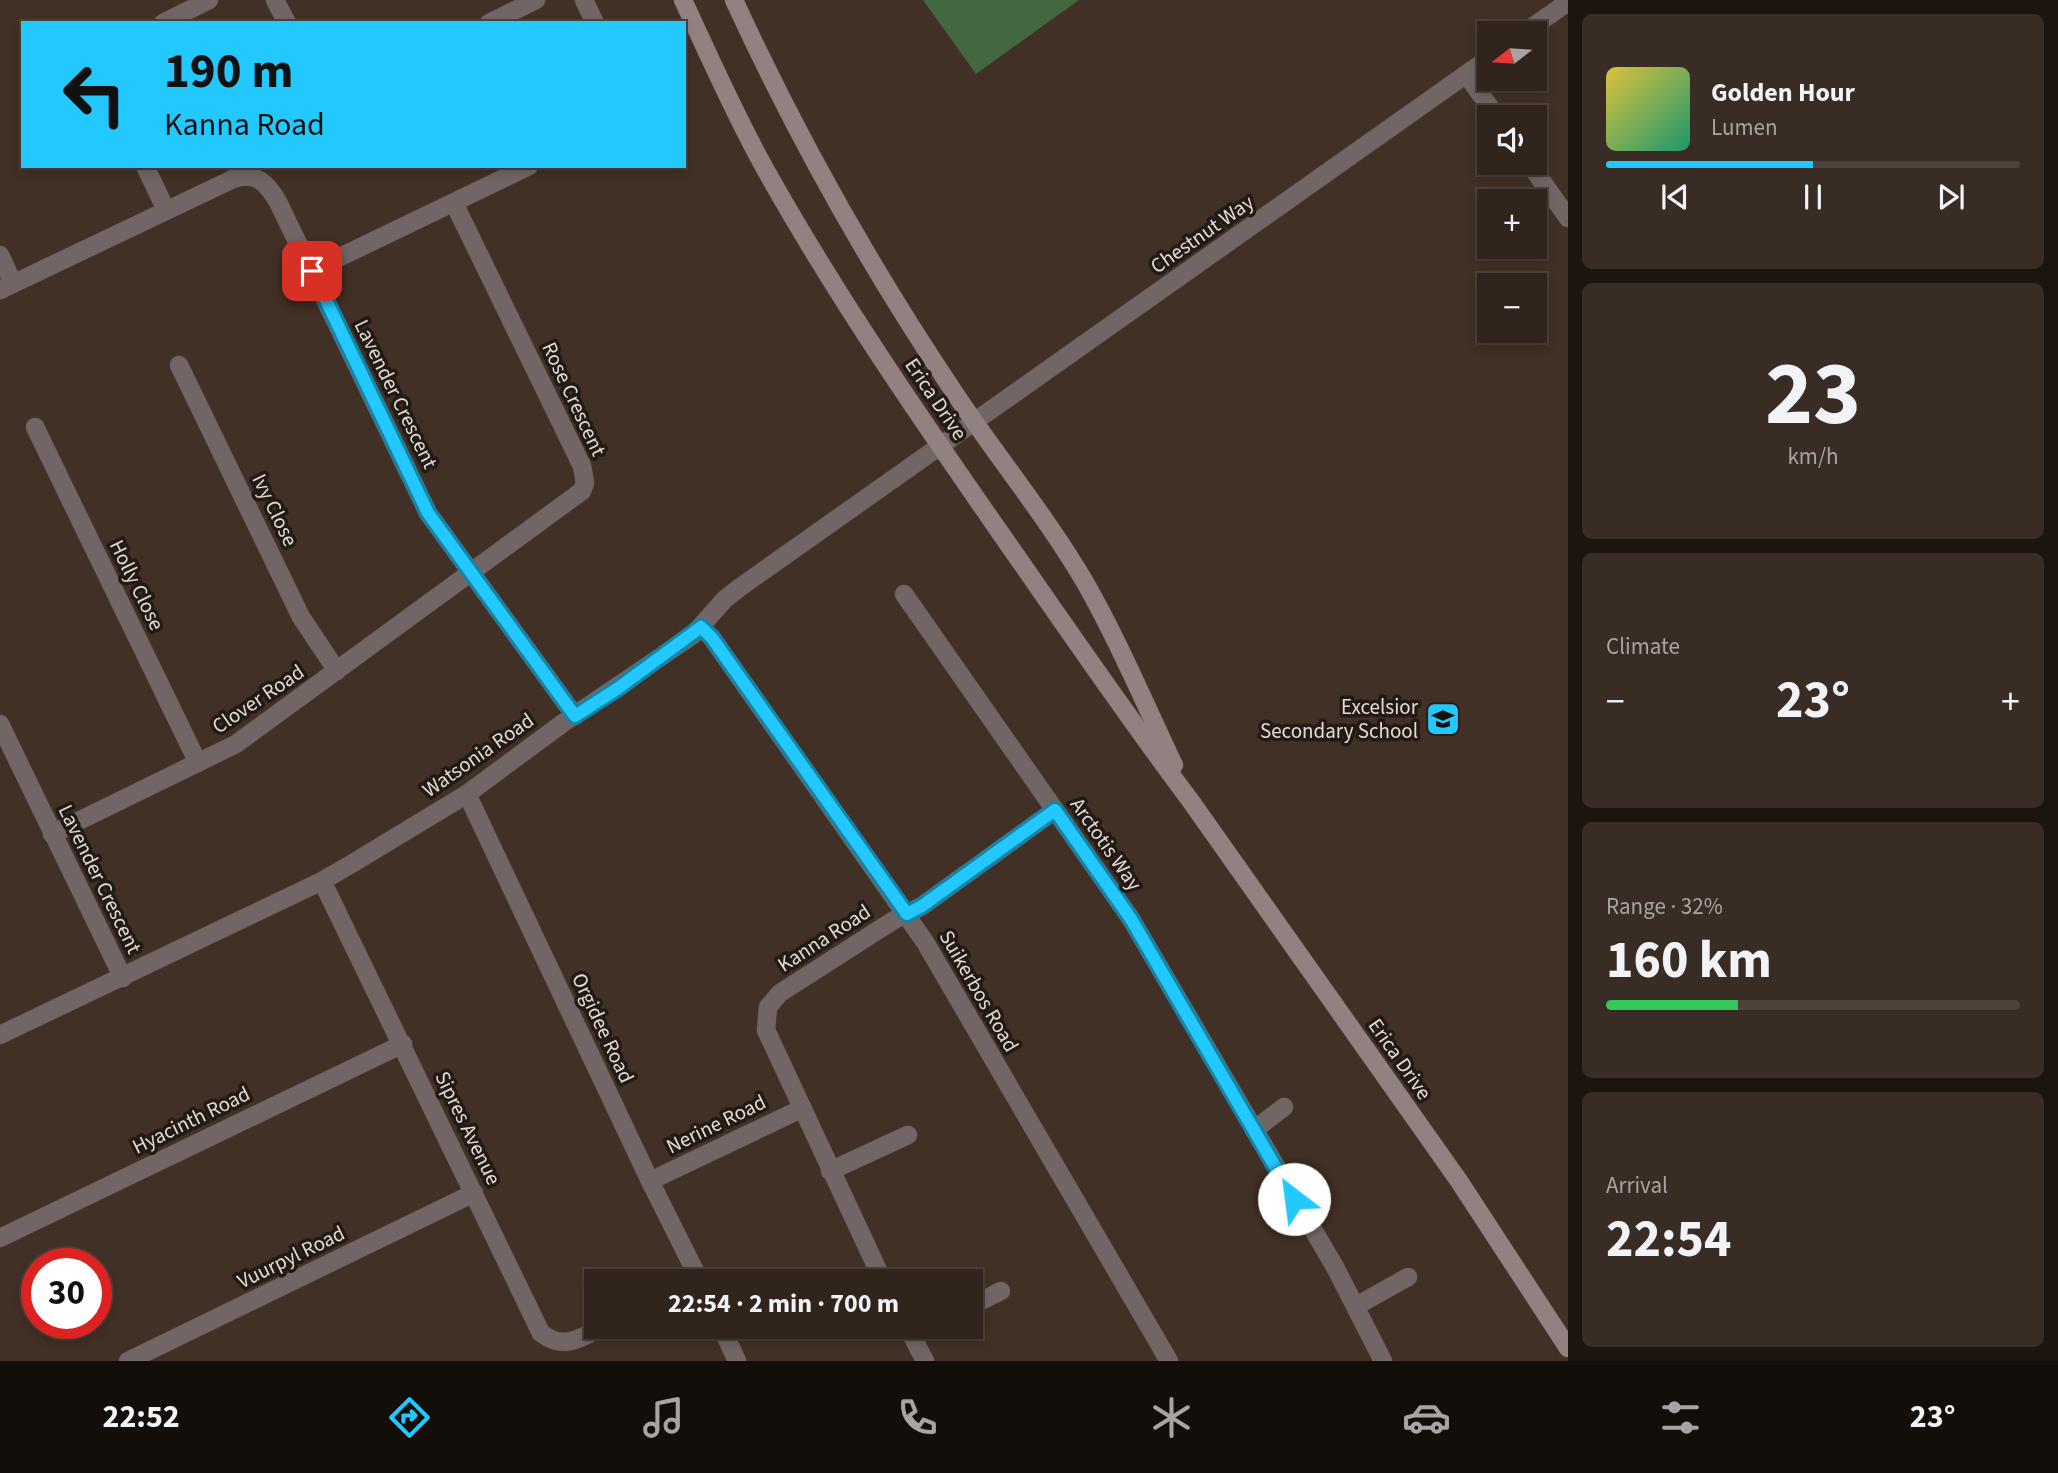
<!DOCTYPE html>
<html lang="en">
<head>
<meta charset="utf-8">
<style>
	body { margin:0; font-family:"Source Sans 3",sans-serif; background:#392c25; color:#f1f3f6; height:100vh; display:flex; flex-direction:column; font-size:26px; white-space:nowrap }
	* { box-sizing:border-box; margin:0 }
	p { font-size:23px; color:#a8a4a3 }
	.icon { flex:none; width:38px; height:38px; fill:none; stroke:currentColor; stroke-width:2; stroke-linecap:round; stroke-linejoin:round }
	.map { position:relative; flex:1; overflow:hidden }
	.panel { display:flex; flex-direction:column; gap:14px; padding:14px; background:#1b140f; width:490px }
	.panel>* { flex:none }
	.guide { position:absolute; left:21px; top:21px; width:665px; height:147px; border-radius:0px; box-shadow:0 4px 10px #0003,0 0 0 2px #4c413b; background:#23c9fe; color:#111; overflow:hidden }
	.needle { width:46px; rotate:253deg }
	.controls { position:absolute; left:1477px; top:21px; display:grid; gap:14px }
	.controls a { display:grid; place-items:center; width:70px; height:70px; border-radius:0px; background:#31241c; box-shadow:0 4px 10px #0003,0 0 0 2px #4c413b; font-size:35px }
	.speed { position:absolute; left:21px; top:1248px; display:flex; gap:14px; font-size:35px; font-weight:700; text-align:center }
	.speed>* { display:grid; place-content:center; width:91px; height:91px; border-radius:50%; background:#31241c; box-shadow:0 4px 10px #0003,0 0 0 2px #4c413b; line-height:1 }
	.speed .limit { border:10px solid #d22; background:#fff; color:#111 }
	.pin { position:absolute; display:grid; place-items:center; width:60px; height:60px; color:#fff; margin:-30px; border-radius:14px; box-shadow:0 4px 10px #0006 }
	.me { position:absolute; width:77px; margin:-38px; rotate:330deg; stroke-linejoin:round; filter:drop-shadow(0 0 5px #0008) }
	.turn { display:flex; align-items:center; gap:24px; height:147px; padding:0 28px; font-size:32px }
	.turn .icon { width:91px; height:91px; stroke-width:2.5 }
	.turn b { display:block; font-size:49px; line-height:60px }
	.big { font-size:52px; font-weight:700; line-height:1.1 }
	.panel .tile { flex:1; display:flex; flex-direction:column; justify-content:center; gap:10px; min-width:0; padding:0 24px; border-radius:10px; background:#392c25 }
	.panel .dial { align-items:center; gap:0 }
	.dial b { font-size:91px; line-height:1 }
	.song { display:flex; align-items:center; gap:21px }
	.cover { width:84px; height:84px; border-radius:10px; background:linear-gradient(135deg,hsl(50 70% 55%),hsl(160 70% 35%)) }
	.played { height:7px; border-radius:4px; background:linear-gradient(90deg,#23c9fe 50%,#4c413b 50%) }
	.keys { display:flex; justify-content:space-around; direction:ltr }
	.heat { display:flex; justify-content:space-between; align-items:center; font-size:38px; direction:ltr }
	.charge { height:10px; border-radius:5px; background:linear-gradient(90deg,#34c759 32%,#4c413b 0) }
	.trip { position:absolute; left:584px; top:1269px; width:399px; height:70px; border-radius:0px; background:#31241c; box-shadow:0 4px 10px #0003,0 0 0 2px #4c413b; font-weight:700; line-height:70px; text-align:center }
	.dock { display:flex; height:112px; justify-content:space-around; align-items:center; background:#140e0b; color:#a8a4a3 }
	.dock .icon { width:49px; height:49px }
	.dock .selected { color:#23c9fe }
	.dock b { font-size:32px; color:#f1f3f6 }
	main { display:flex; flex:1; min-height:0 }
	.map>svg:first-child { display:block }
	.green { fill:#436840 }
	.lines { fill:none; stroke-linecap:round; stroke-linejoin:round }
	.street-casing { stroke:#5f4f44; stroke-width:19 }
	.secondary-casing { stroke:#5f4f44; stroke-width:19 }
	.street { stroke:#716665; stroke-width:18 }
	.secondary { stroke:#928181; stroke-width:18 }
	.route-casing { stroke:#1783a5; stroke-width:18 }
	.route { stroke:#23c9fe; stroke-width:12 }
	.labels { text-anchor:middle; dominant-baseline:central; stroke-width:7; stroke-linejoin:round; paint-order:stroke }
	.street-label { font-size:21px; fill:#e5dad3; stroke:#221a15 }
	.poi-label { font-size:21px; fill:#e5dad3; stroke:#221a15; text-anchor:end }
</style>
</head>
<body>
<main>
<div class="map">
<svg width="1568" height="1361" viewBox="0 0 1568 1361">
	<rect width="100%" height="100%" fill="#413025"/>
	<!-- green -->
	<path class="green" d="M923,0h156l-103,74z"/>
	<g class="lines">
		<!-- street casing -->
		<g class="street-casing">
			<g id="street">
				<path d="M275,0l12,23"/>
				<path d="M584,0l11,23"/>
				<path d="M163,23l46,-23"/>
				<path d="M489,23l47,-23"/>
				<path d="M1524,33l44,-31"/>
				<path d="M1466,74l31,43"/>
				<path d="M1529,163l39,55"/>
				<path d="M145,166l21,44"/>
				<path d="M0,255l13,28"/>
				<path d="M311,271l218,-105"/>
				<path d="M0,290l233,-111c23,-8 34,4 45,23l150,311 147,203"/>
				<path d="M179,365l122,252 36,54"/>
				<path d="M35,427l163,336"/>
				<path d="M904,594l227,325 204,348 48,94"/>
				<path d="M701,627l11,11 213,304 244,419"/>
				<path d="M0,724l123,254"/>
				<path d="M467,794l183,387 50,100"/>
				<path d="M52,834l184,-90 346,-253 3,-8 -3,-17 -128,-263"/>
				<path d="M322,881l219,452c23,18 40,5 63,-7"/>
				<path d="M0,1035l322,-154 31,-18 114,-69 96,-71 130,-88 31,-35 15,-12 750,-530"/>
				<path d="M1254,1130l30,-23"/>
				<path d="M830,1171l78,-36"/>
				<path d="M650,1181l151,-72"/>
				<path d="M0,1238l403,-194"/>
				<path d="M883,1281l-117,-251 2,-23 12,-14 114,-73 28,-14 133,-96"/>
				<path d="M971,1306l30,-15"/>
				<path d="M1356,1306l52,-29"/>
				<path d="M721,1326l16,35"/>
				<path d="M907,1326l18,35"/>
				<path d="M912,1336l18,-10"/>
				<path d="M128,1361l346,-168"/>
			</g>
		</g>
		<!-- secondary casing -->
		<g class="secondary-casing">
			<g id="secondary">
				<path d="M683,0c26,56 51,113 81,167 72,129 157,252 242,374 60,86 120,174 184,259l269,381 109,167"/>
				<path d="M734,0c63,137 136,267 220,392 43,65 93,125 132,192 33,58 59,120 88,181"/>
			</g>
		</g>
		<!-- street -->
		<use href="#street" class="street"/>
		<!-- secondary -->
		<use href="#secondary" class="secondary"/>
	</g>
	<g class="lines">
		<!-- route casing -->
		<g class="route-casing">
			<path id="route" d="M312,271l116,242 147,203 42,-27 84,-62 11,11 195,276 15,-8 133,-96 76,109 163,280"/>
		</g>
		<!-- route -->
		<use href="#route" class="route"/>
	</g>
	<!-- icons -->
	<defs>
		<g id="school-square" transform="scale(1.75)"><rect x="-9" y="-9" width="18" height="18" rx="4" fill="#23c9fe" stroke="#221a15"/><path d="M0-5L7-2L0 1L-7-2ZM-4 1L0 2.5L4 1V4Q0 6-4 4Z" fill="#111"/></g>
	</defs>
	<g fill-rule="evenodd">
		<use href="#school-square" x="1443" y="719"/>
	</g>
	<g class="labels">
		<!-- street labels -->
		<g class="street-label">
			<text transform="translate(1202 234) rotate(-35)">Chestnut Way</text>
			<text transform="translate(396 394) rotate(64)">Lavender Crescent</text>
			<text transform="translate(574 399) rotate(65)">Rose Crescent</text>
			<text transform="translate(936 399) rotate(56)">Erica Drive</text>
			<text transform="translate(275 510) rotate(64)">Ivy Close</text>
			<text transform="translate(137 585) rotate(64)">Holly Close</text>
			<text transform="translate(258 699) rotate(-34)">Clover Road</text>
			<text transform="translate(478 755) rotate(-35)">Watsonia Road</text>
			<text transform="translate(1106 844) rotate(55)">Arctotis Way</text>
			<text transform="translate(100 879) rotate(64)">Lavender Crescent</text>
			<text transform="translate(824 938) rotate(-33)">Kanna Road</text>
			<text transform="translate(979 991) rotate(60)">Suikerbos Road</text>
			<text transform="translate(603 1028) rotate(65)">Orgidee Road</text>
			<text transform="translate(1400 1059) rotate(55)">Erica Drive</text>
			<text transform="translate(191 1120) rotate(-26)">Hyacinth Road</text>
			<text transform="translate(716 1124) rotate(-26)">Nerine Road</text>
			<text transform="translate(468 1128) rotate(64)">Sipres Avenue</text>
			<text transform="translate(291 1257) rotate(-26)">Vuurpyl Road</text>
		</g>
		<!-- poi labels -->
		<g class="poi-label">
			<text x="1418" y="707">Excelsior<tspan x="1418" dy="24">Secondary School</tspan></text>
		</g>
	</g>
</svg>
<div class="controls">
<a><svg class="needle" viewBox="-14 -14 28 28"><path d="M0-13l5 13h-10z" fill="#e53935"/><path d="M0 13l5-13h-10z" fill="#a8a4a3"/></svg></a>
<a><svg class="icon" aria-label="sound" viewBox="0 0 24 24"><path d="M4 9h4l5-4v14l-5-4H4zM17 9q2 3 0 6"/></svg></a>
<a>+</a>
<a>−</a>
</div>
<div class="speed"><div class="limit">30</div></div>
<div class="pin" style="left:312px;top:271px;background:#d93025"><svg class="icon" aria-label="arrive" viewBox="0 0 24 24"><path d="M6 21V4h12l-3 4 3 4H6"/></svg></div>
<svg class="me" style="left:1294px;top:1199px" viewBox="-20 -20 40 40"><circle r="19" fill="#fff"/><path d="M0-13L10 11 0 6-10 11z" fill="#23c9fe"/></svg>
<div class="trip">22:54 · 2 min · 700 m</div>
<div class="guide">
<div class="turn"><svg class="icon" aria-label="left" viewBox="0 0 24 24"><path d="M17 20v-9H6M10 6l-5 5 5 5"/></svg><div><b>190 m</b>Kanna Road</div></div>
</div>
</div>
<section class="panel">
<div class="tile">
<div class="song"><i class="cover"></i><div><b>Golden Hour</b><p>Lumen</p></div></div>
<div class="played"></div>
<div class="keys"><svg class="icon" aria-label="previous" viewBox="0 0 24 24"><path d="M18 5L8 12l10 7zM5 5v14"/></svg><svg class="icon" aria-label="pause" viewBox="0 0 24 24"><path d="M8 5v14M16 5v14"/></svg><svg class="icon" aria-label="next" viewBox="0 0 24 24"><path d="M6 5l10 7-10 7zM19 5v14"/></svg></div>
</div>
<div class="tile dial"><b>23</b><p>km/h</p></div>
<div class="tile"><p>Climate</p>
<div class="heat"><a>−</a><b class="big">23°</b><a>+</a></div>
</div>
<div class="tile"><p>Range · 32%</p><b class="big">160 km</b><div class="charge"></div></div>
<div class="tile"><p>Arrival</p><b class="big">22:54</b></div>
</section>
</main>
<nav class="dock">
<b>22:52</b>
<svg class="icon selected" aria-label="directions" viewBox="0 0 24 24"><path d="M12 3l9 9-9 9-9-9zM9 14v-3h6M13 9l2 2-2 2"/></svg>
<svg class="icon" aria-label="music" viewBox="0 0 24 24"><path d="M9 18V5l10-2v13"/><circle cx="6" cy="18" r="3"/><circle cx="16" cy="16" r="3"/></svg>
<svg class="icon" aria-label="phone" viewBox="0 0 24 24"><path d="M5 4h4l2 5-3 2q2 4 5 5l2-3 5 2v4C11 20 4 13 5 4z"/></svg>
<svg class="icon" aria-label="climate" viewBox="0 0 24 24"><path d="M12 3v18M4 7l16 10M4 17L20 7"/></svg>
<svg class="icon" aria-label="car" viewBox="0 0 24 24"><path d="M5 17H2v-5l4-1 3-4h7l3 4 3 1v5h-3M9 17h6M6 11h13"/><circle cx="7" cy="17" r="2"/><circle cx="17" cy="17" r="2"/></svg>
<svg class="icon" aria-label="filters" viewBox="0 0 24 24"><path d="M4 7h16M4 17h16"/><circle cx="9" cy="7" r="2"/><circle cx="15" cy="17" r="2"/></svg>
<b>23°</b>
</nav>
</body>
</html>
